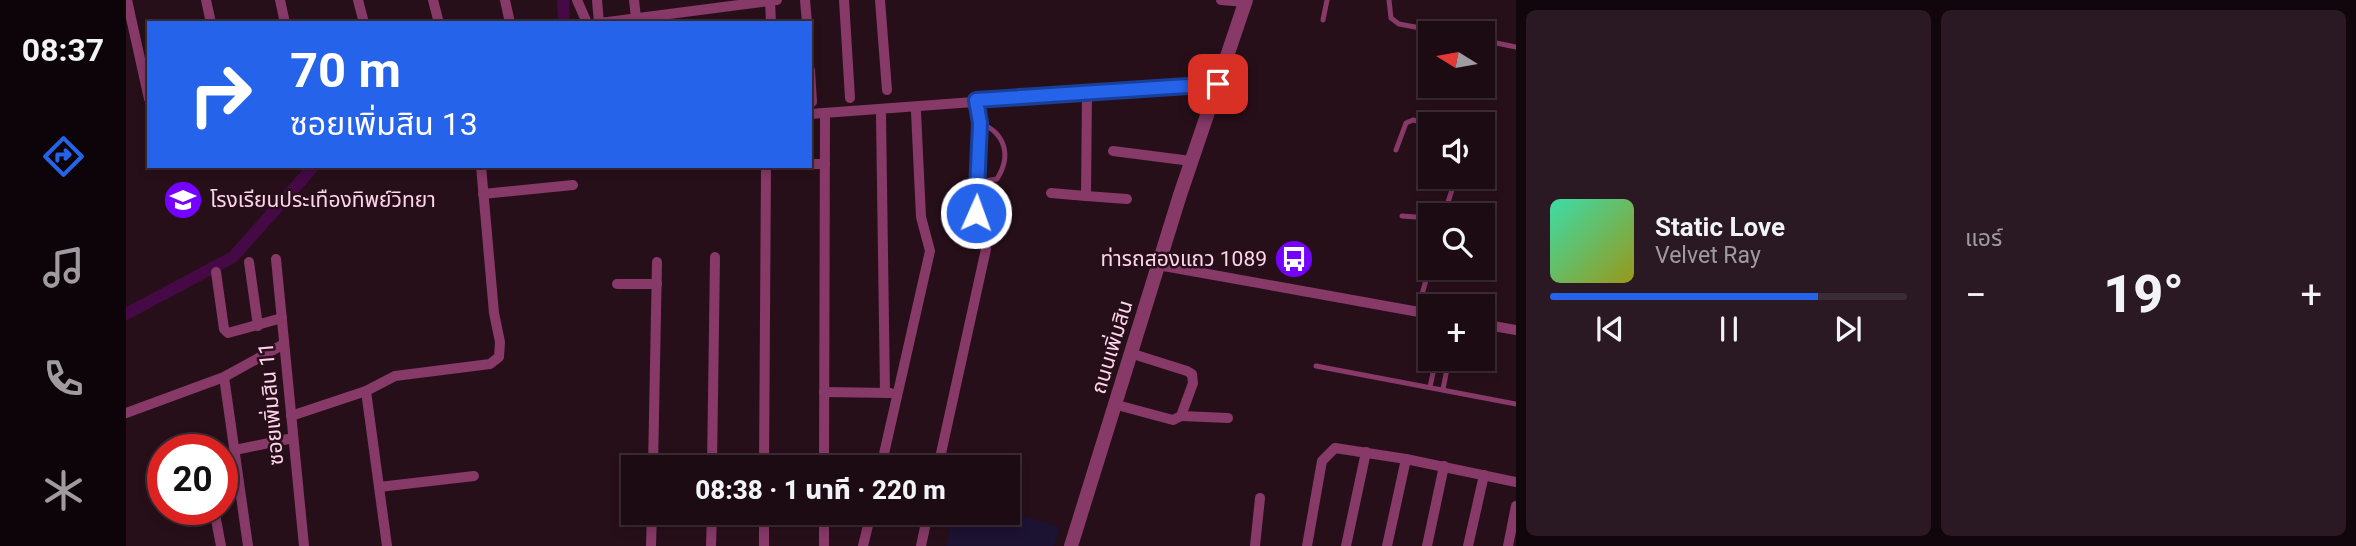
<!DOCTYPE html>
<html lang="th">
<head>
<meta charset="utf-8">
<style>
	body { margin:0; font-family:Roboto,"Noto Sans Thai",sans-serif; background:#2a1922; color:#f1f3f6; height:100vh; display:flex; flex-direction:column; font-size:26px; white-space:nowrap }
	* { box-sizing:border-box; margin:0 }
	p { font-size:23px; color:#a09ba0 }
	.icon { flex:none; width:38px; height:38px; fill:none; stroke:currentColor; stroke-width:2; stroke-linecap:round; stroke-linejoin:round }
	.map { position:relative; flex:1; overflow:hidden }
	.panel { display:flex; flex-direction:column; gap:10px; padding:10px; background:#10060b; width:840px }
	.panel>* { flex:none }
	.hud { position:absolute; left:21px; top:21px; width:665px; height:147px; border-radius:0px; box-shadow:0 4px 10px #0003,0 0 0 2px #3b2b34; background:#2563eb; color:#fff; overflow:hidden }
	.needle { width:46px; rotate:281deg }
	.tools { position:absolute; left:1292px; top:21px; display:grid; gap:14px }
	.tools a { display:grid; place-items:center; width:77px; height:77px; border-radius:0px; background:#1d0b14; box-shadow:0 4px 10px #0003,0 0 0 2px #3b2b34; font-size:35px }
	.speed { position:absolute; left:21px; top:434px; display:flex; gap:14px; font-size:35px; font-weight:700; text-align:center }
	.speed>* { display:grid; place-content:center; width:91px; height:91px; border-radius:50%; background:#1d0b14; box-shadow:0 4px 10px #0003,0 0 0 2px #3b2b34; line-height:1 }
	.speed .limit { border:10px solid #d22; background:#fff; color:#111 }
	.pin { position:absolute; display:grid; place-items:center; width:60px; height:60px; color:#fff; margin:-30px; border-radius:14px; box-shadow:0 4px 10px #0006 }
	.me { position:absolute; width:77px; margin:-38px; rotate:2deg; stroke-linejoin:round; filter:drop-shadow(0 0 5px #0008) }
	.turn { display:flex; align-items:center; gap:24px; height:147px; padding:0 28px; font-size:32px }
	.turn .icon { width:91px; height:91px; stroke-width:2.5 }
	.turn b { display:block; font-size:49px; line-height:60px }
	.big { font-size:52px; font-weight:800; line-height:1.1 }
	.panel .tile { flex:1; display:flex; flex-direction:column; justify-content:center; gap:10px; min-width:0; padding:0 24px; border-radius:10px; background:#2a1922 }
	.song { display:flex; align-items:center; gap:21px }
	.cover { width:84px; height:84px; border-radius:10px; background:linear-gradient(135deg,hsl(160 70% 55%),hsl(60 70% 35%)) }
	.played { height:7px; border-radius:4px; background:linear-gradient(90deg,#2563eb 75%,#3b2b34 75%) }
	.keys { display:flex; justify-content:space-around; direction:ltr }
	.heat { display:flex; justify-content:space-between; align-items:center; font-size:38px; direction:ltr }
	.panel .tiles { flex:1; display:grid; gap:10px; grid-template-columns:repeat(2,1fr) }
	.trip { position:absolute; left:495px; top:455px; width:399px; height:70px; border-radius:0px; background:#1d0b14; box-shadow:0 4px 10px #0003,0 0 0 2px #3b2b34; font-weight:800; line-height:70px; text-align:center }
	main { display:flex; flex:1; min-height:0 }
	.tabs { display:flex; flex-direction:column; width:126px; justify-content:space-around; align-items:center; background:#0c0408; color:#a09ba0 }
	.tabs .icon { width:49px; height:49px }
	.tabs .selected { color:#2563eb }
	.tabs b { font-size:32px; color:#f1f3f6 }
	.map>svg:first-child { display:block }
	.green { fill:#1c1231 }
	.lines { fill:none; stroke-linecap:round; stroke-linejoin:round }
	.canal { stroke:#450945; stroke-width:12 }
	.service { stroke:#873968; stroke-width:5 }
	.minor { stroke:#873968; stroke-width:10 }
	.tertiary { stroke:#873968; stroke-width:14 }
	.route-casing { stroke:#184099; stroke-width:18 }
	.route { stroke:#2563eb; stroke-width:12 }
	.labels { text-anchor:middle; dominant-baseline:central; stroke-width:5; stroke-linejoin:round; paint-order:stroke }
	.poi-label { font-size:21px; fill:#ffd5eb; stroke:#270f1a; text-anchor:start }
	.street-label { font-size:21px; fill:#ffd5eb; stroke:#270f1a }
</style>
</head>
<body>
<main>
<nav class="tabs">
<b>08:37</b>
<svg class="icon selected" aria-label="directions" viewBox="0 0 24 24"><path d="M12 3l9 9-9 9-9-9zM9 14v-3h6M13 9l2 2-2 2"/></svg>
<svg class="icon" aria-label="music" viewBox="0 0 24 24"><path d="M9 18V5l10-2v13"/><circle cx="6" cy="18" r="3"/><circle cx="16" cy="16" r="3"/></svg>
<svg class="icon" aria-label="phone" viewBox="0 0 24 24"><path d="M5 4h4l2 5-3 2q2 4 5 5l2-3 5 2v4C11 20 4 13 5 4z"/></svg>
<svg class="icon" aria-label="climate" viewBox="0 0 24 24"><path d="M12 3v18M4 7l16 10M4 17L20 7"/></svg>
</nav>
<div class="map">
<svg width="1390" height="546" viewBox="0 0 1390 546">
	<rect width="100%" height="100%" fill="#270f1a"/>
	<!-- green -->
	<path class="green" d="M882,512l52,15 -6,19h-108l8,-33z"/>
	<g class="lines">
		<!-- canal -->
		<g class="canal">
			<path d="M437,0l1,23"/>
			<path d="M0,314l107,-57 81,-91"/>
		</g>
		<!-- service -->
		<g class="service">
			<path d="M1263,0l2,18 8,6 48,9"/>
			<path d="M1197,20l4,-20"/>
			<path d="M1356,40l34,7"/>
			<path d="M1270,150l10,-27 7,-3 20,4"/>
			<path d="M851,182l20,-3c15,-24 8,-46 -17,-56"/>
			<path d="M850,213l4,-90 -4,-20"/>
			<path d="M1318,215l12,-38"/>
			<path d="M1276,216l28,2"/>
			<path d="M1291,312l13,-46"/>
			<path d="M1190,366l200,38"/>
			<path d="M1304,387l6,-28"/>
			<path d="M1317,389l6,-30"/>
		</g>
		<!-- minor -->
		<g class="minor">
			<path d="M1,0l22,99"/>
			<path d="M80,0l5,23"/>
			<path d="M154,0l5,23"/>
			<path d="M232,0l6,23"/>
			<path d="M307,0l6,23"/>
			<path d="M379,0l5,23"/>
			<path d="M451,0l10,23"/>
			<path d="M471,0l2,23"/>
			<path d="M508,0l2,18"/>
			<path d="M679,0l2,23"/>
			<path d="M718,0l6,98"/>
			<path d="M754,0l7,90"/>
			<path d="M1095,0l25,2"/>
			<path d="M644,1l1,22"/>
			<path d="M474,23l177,-23"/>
			<path d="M684,70l2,32"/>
			<path d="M684,114l408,-30"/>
			<path d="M755,115l4,278"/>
			<path d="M987,151l78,10"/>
			<path d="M684,164h15"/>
			<path d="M925,193l35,3 1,-104"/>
			<path d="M357,194l90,-9"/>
			<path d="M960,196l41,3"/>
			<path d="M150,259l28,287"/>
			<path d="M123,262l9,64"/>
			<path d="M1032,265l272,49"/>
			<path d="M90,272l8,57 4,4 54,-15"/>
			<path d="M491,284h40"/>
			<path d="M1356,324l34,6"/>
			<path d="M98,377l24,169"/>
			<path d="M240,391l21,155"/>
			<path d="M698,392l67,1"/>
			<path d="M991,405l56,15 8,-4 12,-33 -1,-9 -5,-3 -54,-17"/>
			<path d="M0,413l98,-36 60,-33"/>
			<path d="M165,416l75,-25 29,-15 95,-12 9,-7 1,-15 -6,-29 -13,-147"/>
			<path d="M1055,416l47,2"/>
			<path d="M109,450l58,-12"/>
			<path d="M527,467l4,-205"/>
			<path d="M586,467l3,-210"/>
			<path d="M638,467l2,-301"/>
			<path d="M698,467l1,-348"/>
			<path d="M755,467l49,-216 -9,-34 -5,-105"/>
			<path d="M812,467l48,-218"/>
			<path d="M253,487l95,-11"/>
			<path d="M88,509l7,37"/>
			<path d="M525,546l1,-33"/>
			<path d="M585,546l1,-33"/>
			<path d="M638,546v-33"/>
			<path d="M698,546v-33"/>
			<path d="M737,546l8,-33"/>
			<path d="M795,546l7,-33"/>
			<path d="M1129,546l5,-48"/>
			<path d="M1181,546l15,-85 13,-13 71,11 110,23"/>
			<path d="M1220,546l20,-94"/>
			<path d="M1261,546l19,-87"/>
			<path d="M1301,546l17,-80"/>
			<path d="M1342,546l16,-71"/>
			<path d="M1382,546l8,-40"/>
		</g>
		<!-- tertiary -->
		<path class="tertiary" d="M945,546l109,-351 66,-195"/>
	</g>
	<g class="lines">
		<!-- route casing -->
		<g class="route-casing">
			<path id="route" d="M850,213l4,-90 -4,-23 242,-16"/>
		</g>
		<!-- route -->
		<use href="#route" class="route"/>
	</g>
	<!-- icons -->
	<defs>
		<g id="school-disc" transform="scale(2.0125)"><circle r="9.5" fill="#7501ff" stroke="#270f1a"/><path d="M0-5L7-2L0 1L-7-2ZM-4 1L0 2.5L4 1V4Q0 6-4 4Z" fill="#fff"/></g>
		<g id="bus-disc" transform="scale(2.0125)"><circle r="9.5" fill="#7501ff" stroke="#270f1a"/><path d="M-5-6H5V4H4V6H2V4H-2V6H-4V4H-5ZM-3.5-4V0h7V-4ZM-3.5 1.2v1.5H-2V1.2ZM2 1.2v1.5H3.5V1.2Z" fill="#fff"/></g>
	</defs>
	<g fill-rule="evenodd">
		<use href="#school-disc" x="57" y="200"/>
		<use href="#bus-disc" x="1168" y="259"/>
	</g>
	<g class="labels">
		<!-- poi labels -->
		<g class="poi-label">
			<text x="84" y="200">โรงเรียนประเทืองทิพย์วิทยา</text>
			<text x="1141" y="259" text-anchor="end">ท่ารถสองแถว 1089</text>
		</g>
		<!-- street labels -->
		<g class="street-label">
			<text transform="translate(986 347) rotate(-73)">ถนนเพิ่มสิน</text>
			<text transform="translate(145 404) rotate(-95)">ซอยเพิ่มสิน 11</text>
		</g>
	</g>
</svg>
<div class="tools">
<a><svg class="needle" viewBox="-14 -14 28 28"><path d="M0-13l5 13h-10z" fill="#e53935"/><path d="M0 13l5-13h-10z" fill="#a09ba0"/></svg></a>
<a><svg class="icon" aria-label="sound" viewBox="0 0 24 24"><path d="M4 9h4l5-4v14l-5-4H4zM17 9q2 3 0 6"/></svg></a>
<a><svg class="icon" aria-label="search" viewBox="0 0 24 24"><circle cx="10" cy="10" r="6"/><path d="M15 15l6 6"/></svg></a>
<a>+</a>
</div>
<div class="speed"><div class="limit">20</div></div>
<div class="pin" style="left:1092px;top:84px;background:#d93025"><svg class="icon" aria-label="arrive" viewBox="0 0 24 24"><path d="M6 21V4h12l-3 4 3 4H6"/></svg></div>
<svg class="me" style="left:850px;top:213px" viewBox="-20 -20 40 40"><circle r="17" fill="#2563eb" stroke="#fff" stroke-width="3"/><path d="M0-11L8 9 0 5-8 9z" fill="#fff"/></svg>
<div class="trip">08:38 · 1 นาที · 220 m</div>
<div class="hud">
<div class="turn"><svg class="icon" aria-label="right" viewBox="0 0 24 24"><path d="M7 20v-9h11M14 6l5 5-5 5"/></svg><div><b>70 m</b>ซอยเพิ่มสิน 13</div></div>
</div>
</div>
<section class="panel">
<div class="tiles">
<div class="tile">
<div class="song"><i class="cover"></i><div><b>Static Love</b><p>Velvet Ray</p></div></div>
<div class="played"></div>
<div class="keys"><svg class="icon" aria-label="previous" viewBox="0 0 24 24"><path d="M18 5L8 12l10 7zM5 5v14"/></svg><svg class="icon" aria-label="pause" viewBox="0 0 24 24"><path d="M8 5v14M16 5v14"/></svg><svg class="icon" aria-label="next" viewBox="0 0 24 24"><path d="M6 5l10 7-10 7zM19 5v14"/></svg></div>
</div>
<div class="tile"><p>แอร์</p>
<div class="heat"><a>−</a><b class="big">19°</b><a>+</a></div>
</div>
</div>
</section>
</main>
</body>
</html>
